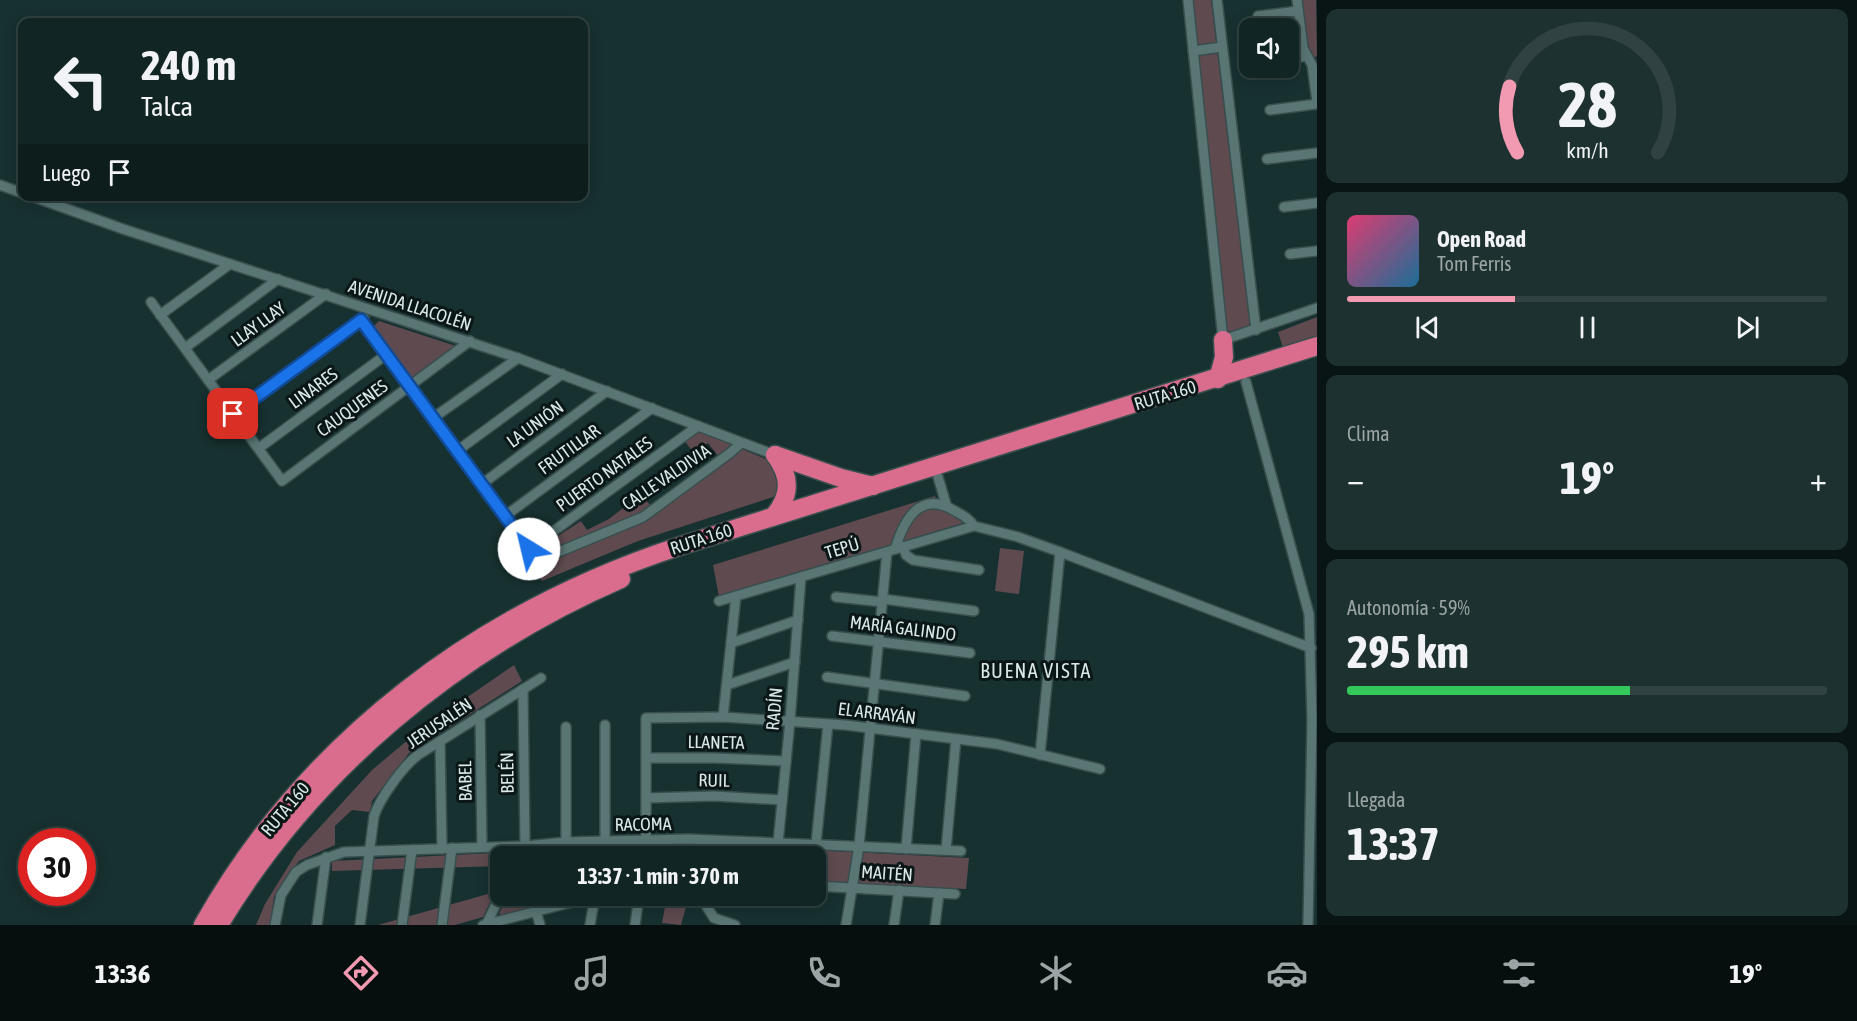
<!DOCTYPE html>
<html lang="es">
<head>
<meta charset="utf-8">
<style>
	body { margin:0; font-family:"Asap Condensed",sans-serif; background:#1e3131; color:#f1f3f6; height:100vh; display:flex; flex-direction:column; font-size:22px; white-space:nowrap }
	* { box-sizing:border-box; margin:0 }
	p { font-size:20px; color:#9ca5a6 }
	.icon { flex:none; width:33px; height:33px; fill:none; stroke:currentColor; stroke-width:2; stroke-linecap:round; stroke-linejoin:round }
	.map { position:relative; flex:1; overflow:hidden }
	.sheet { display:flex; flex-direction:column; gap:9px; padding:9px; background:#091414; width:540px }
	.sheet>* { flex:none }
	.top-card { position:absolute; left:18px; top:18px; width:570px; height:183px; border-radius:12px; box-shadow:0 3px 15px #0003,0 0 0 2px #304241; background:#112524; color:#f1f3f6; overflow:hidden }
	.buttons { position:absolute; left:1239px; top:18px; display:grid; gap:12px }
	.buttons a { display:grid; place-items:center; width:60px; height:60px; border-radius:12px; background:#112524; box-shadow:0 3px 15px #0003,0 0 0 2px #304241; font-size:30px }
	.speed { position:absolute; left:18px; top:828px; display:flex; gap:12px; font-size:30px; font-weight:700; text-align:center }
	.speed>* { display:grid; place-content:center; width:78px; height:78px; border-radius:50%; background:#112524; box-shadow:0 3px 15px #0003,0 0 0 2px #304241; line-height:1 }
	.speed .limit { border:9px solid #d22; background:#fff; color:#111 }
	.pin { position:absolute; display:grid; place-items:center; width:51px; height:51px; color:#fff; margin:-26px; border-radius:12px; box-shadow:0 3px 9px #0006 }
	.me { position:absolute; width:66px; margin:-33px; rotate:324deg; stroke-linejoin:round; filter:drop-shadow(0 0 4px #0008) }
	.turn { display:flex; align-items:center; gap:21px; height:126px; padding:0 24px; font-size:27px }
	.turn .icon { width:78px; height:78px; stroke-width:2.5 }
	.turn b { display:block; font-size:42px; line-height:51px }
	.then { display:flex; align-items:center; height:57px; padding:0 24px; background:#0003; gap:12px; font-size:22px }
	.big { font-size:45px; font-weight:700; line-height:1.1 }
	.sheet .card { flex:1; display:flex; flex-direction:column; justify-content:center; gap:9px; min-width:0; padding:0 21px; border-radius:12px; background:#1e3131 }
	.sheet .dial { align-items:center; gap:0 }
	.dial svg { height:156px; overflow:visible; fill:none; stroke:#304241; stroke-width:7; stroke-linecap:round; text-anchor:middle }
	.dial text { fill:#f1f3f6; stroke:none }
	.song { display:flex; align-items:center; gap:18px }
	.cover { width:72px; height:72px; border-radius:9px; background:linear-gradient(135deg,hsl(340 70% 55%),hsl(200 70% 35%)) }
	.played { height:6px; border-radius:3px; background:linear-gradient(90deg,#f19ab1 35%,#304241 35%) }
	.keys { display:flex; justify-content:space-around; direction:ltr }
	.heat { display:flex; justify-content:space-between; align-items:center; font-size:33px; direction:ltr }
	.charge { height:9px; border-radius:4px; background:linear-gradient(90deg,#34c759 59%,#304241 0) }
	.trip { position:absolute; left:490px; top:846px; width:336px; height:60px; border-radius:12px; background:#112524; box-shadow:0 3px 15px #0003,0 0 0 2px #304241; font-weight:700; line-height:60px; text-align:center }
	.tabs { display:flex; height:96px; justify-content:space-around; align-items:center; background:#070f0e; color:#9ca5a6 }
	.tabs .icon { width:42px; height:42px }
	.tabs .active { color:#f19ab1 }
	.tabs b { font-size:27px; color:#f1f3f6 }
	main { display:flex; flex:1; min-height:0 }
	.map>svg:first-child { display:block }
	.green { fill:#5e4a4f }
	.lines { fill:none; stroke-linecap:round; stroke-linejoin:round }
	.street-casing { stroke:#394f4e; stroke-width:12 }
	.highway-casing { stroke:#394f4e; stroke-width:21 }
	.street { stroke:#597574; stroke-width:9 }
	.highway { stroke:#da6d8e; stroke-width:18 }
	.route-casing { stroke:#114b97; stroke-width:15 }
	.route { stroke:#1a73e8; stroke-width:10 }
	.labels { text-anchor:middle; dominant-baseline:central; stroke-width:6; stroke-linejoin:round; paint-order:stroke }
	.street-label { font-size:18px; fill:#dae9e8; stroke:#0b1616 }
	.neighbourhood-label { font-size:20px; letter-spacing:1.5px; fill:#dae9e8; stroke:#0b1616 }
</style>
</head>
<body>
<main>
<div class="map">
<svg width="1317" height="925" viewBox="0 0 1317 925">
	<rect width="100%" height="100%" fill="#173130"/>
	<!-- green -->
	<g class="green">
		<path d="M1193,0h18l39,323 -3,4 -18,7 -3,-3z"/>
		<path d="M1301,0h15l1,56 -3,2 -5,-6z"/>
		<path d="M1317,317v19l-34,12 -5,-16z"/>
		<path d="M379,321l80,26 -45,34 -42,-53z"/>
		<path d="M699,431l76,32 5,29 -7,5 -135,44 -96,40 -15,-25 54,-35 6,9 22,-11 32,-25 10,12 68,-49 -11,-14 -15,9 -9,-12z"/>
		<path d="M935,496l3,12 27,12 1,2 -247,75 -6,-32z"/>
		<path d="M1000,548l24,3 -5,43 -24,-3z"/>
		<path d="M514,665l8,16 -113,72 -37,48 -2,11 -18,-2 -17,16v19l-36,16 -25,36 -4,28h-14l9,-21 32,-52 75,-82 49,-41z"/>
		<path d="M715,845l254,13 -3,31 -150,-7v-26h-287l7,-5 8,-2z"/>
		<path d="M516,852l-2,4h-13v10l-169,5v-10z"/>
		<path d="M495,892l-12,25 -28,8h-77z"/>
		<path d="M507,896h70l-75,19 -3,-1z"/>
		<path d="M667,896h22l-8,29 -19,-2z"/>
	</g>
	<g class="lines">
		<!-- street casing -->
		<g class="street-casing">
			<g id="street">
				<path d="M1188,0l35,340 94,-32"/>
				<path d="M1217,0l39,330"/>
				<path d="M1297,0l6,48 9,17 5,37"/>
				<path d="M1258,16l40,-5"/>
				<path d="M1193,51l29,-4"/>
				<path d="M1288,59l19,-3"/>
				<path d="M1270,110l47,-6"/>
				<path d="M1267,159l50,-6"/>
				<path d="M0,185l22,8"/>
				<path d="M31,196l92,33 395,129 257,97"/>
				<path d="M1284,207l33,-4"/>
				<path d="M1290,254l27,-3"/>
				<path d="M151,302l131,179 188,-140"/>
				<path d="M160,315l70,-51"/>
				<path d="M361,320l178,240 104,-43 87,-64 11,-10"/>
				<path d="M185,348l93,-69"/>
				<path d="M208,380l118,-86"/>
				<path d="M1246,382l63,232 3,106 -4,205"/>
				<path d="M233,414l131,-96"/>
				<path d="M433,418l85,-60"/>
				<path d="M259,448l128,-94"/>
				<path d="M457,451l105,-77"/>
				<path d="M938,477l8,27"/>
				<path d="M482,484l125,-93"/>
				<path d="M505,516l147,-108"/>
				<path d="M903,547l3,8 7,5 66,10"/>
				<path d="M529,549l169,-123"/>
				<path d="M895,549c9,-29 25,-60 60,-38 7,4 14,7 19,15l44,11 42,15 251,96"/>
				<path d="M836,597l47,5"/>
				<path d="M883,599l91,12"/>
				<path d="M719,601l255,-75"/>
				<path d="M832,636l138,17"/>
				<path d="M731,643l67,-23"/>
				<path d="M827,677l138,19"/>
				<path d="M727,685l68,-23"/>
				<path d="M480,715l2,132"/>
				<path d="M723,717l13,-121"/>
				<path d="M566,727v115"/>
				<path d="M440,741l2,108"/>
				<path d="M1040,755l20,-203"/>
				<path d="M646,758h69l71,3"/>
				<path d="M646,798l68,-2 68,4"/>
				<path d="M605,841v-116"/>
				<path d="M778,843l12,-122 11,-144"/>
				<path d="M816,844l12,-120"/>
				<path d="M906,849l10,-115"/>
				<path d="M946,850l10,-111"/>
				<path d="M520,856l5,-10 -2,-157"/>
				<path d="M644,856l2,-16v-122l77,-1 122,8 152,19 103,25"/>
				<path d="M816,886l139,8"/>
				<path d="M700,896l14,22 21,7"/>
				<path d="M536,911l4,14"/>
				<path d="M275,925l6,-30 15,-23 11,-7 37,-13 181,-6 41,-4 122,-3 273,12"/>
				<path d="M317,925l9,-68"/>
				<path d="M360,925l14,-109c6,-18 29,-50 44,-61l123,-77"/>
				<path d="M402,925l10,-75"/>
				<path d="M442,925l10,-77"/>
				<path d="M483,925l113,-29"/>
				<path d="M486,925l15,-31"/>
				<path d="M590,925l5,-29"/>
				<path d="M635,925l4,-29"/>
				<path d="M846,925l13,-79 28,-294"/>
				<path d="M894,925l5,-35"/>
				<path d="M935,925l4,-32"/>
			</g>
		</g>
		<!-- highway casing -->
		<g class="highway-casing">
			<g id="highway">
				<path d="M1218,379l6,-22 -1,-17"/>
				<path d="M775,455l66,23 32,8"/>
				<path d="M774,516c17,-21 17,-39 1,-61"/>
				<path d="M203,925c105,-186 276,-313 477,-379l637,-200"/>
				<path d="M219,925c93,-155 237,-274 402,-346"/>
			</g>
		</g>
		<!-- street -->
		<use href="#street" class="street"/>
		<!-- highway -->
		<use href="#highway" class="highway"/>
	</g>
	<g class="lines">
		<!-- route casing -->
		<g class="route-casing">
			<path id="route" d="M233,414l128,-94 168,229"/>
		</g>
		<!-- route -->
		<use href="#route" class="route"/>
	</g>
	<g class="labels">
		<!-- street labels -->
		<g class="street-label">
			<text transform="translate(410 305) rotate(18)">AVENIDA LLACOLÉN</text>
			<text transform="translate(258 324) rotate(-36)">LLAY LLAY</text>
			<text transform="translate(313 388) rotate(-36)">LINARES</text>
			<text transform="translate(1165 395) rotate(-17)">RUTA 160</text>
			<text transform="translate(352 408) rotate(-36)">CAUQUENES</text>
			<text transform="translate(535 424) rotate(-36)">LA UNIÓN</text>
			<text transform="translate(569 449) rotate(-36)">FRUTILLAR</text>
			<text transform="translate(604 474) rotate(-36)">PUERTO NATALES</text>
			<text transform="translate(666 477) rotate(-34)">CALLE VALDIVIA</text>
			<text transform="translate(701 539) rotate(-18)">RUTA 160</text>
			<text transform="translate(842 548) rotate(-17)">TEPÚ</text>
			<text transform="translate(903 628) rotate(7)">MARÍA GALINDO</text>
			<text transform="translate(774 709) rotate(-85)">RADÍN</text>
			<text transform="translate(877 713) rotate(7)">EL ARRAYÁN</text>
			<text transform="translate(439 723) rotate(-34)">JERUSALÉN</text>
			<text transform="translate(716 742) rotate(1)">LLANETA</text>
			<text transform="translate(507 773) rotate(-91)">BELÉN</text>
			<text transform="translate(714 780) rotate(1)">RUIL</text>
			<text transform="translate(465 781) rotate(-91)">BABEL</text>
			<text transform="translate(285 809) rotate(-50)">RUTA 160</text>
			<text transform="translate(643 824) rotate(-1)">RACOMA</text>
			<text transform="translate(887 873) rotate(4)">MAITÉN</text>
		</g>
		<!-- neighbourhood labels -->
		<g class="neighbourhood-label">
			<text x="1036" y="670">BUENA VISTA</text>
		</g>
	</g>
</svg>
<div class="buttons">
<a><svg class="icon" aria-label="sound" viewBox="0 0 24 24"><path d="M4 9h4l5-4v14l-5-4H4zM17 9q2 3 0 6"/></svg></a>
</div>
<div class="speed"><div class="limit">30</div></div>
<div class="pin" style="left:233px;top:414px;background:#d93025"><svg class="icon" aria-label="arrive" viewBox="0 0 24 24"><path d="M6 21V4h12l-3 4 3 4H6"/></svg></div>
<svg class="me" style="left:529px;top:549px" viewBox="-20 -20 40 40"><circle r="19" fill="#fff"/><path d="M0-13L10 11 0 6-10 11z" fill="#1a73e8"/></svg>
<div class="trip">13:37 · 1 min · 370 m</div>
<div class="top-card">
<div class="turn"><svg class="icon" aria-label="left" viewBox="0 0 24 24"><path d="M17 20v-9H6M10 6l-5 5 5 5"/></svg><div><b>240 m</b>Talca</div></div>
<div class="then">Luego<svg class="icon" aria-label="arrive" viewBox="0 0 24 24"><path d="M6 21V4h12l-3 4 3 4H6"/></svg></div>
</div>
</div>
<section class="sheet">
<div class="card dial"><svg viewBox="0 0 100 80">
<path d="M14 69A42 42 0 1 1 86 69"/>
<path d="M14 69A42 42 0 0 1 10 35" stroke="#f19ab1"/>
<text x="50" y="56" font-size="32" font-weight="700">28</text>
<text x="50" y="72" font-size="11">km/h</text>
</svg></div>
<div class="card">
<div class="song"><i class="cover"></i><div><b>Open Road</b><p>Tom Ferris</p></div></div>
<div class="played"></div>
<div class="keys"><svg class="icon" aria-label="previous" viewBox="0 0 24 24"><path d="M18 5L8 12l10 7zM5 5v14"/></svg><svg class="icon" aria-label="pause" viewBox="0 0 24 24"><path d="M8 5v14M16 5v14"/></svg><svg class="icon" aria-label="next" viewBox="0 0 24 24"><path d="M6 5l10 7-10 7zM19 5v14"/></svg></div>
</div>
<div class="card"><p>Clima</p>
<div class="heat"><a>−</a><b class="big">19°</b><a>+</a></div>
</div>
<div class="card"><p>Autonomía · 59%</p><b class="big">295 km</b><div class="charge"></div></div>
<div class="card"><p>Llegada</p><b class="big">13:37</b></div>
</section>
</main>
<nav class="tabs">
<b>13:36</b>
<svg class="icon active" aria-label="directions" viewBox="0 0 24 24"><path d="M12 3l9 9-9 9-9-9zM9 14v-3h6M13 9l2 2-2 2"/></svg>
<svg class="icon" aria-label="music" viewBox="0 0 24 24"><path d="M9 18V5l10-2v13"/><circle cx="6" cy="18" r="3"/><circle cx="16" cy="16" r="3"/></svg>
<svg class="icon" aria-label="phone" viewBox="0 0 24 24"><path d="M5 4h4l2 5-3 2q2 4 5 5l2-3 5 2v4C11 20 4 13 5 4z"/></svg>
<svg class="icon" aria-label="climate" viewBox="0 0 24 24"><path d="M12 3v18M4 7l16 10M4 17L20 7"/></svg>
<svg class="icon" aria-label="car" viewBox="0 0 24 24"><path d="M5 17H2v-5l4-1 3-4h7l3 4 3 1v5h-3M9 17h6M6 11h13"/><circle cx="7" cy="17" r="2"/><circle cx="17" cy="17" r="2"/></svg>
<svg class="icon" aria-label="filters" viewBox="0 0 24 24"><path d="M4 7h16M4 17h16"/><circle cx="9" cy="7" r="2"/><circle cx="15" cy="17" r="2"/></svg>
<b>19°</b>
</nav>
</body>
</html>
